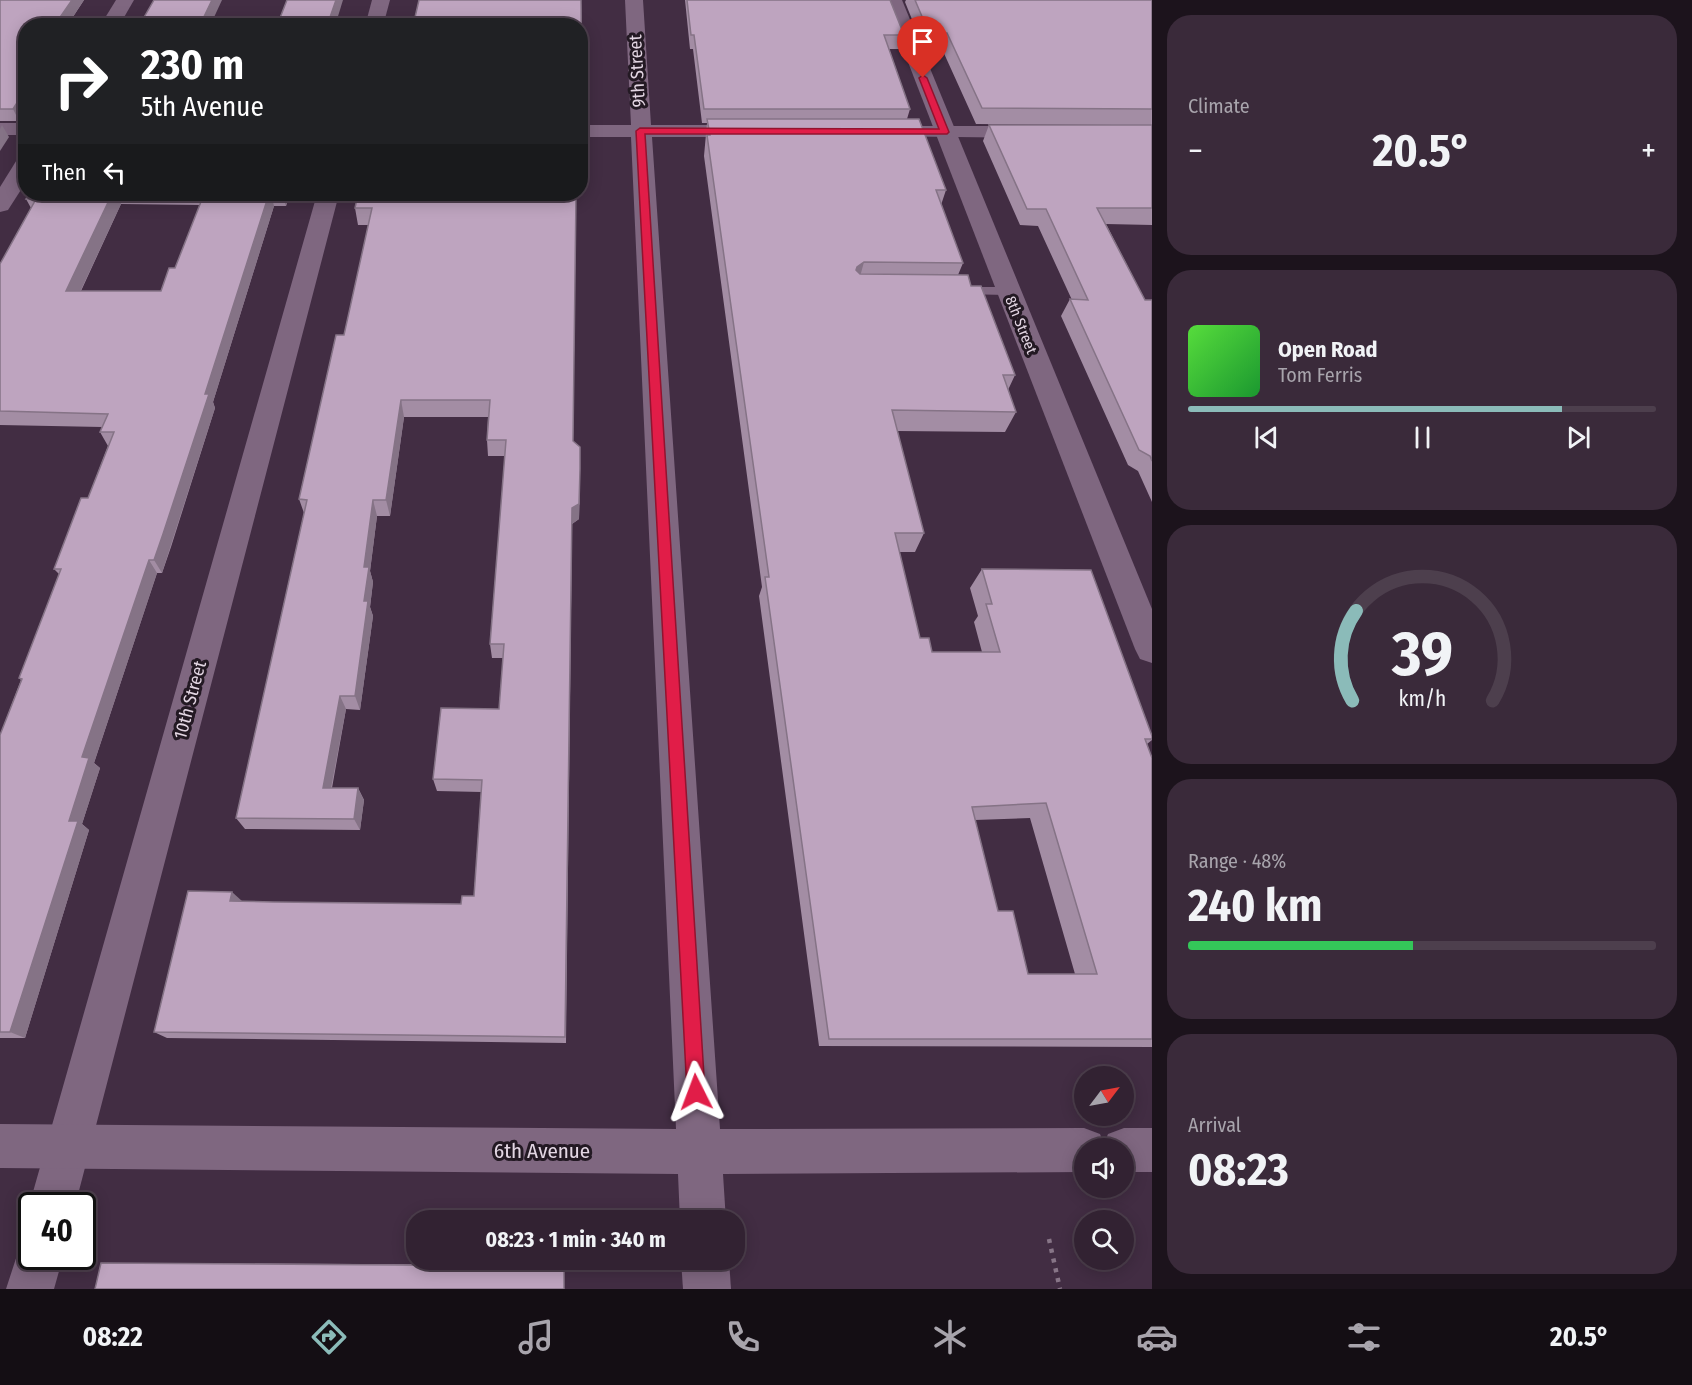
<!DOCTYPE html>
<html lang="en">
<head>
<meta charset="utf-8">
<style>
	body { margin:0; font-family:"Fira Sans Condensed",sans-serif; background:#3a2a3a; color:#f1f3f6; height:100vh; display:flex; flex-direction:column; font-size:22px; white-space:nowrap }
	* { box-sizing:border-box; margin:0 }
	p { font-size:20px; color:#a8a4ac }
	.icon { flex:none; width:33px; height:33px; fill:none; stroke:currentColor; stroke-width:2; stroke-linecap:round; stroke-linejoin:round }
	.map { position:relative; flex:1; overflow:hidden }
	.panel { display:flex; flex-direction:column; gap:15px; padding:15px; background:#1c131c; width:540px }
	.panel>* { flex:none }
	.hud { position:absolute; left:18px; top:18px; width:570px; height:183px; border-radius:24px; box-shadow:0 3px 15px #0003,0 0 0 2px #4d3f4d; background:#202124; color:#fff; overflow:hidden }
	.needle { width:39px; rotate:58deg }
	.fabs { position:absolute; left:1074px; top:1066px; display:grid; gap:12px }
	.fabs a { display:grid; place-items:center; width:60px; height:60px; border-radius:50%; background:#322232; box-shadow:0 3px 15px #0003,0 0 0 2px #4d3f4d; font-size:30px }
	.speed { position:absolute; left:18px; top:1192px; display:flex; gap:12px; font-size:30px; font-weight:700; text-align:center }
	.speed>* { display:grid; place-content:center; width:78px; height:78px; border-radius:50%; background:#322232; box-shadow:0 3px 15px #0003,0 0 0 2px #4d3f4d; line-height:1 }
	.speed .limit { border:3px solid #111; border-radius:9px; background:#fff; color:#111 }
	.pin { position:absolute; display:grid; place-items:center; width:51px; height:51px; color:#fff; margin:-62px -26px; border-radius:50% 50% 50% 0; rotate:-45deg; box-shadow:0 0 6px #0007 }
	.pin .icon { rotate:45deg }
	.me { position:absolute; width:66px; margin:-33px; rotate:357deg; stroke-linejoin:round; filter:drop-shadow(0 0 4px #0008) }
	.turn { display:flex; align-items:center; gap:21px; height:126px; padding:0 24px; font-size:27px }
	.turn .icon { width:78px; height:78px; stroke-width:2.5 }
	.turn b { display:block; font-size:42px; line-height:51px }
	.then { display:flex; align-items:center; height:57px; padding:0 24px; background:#0003; gap:12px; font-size:22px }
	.big { font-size:45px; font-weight:700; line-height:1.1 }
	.panel .widget { flex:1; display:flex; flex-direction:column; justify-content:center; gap:9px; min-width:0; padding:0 21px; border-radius:24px; background:#3a2a3a }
	.panel .dial { align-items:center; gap:0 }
	.dial svg { height:156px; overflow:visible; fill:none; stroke:#4d3f4d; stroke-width:7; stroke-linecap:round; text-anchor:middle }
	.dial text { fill:#f1f3f6; stroke:none }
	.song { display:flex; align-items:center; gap:18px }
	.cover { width:72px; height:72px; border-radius:9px; background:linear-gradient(135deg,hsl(110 70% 55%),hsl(130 70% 35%)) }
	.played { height:6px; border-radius:3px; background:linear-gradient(90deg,#8bbbb9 80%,#4d3f4d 80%) }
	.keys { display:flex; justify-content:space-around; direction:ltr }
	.heat { display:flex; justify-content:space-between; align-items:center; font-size:33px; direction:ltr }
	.charge { height:9px; border-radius:4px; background:linear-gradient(90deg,#34c759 48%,#4d3f4d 0) }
	.trip { position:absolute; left:406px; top:1210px; width:339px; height:60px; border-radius:24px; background:#322232; box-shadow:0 3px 15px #0003,0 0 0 2px #4d3f4d; font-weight:700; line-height:60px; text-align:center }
	.tabs { display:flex; height:96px; justify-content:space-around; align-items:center; background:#140e14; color:#a8a4ac }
	.tabs .icon { width:42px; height:42px }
	.tabs .current { color:#8bbbb9 }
	.tabs b { font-size:27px; color:#f1f3f6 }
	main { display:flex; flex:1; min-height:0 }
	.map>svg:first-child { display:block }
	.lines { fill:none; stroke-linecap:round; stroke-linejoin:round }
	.path { stroke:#877587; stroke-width:4.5; stroke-dasharray:4 6; stroke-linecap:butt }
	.service { fill:#7f6780; fill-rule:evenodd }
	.minor { fill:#7f6780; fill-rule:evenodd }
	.tertiary { fill:#7f6780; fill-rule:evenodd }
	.wall { fill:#a38da4; fill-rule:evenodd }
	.shaded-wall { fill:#857386 }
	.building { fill:#bea4bf; stroke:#857386; stroke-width:1.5; fill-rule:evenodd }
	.route { fill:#e11d48; stroke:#92132f; stroke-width:1.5 }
	.labels { text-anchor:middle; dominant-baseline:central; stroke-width:6; stroke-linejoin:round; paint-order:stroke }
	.far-street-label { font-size:15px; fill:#e3d6e3; stroke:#231923 }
	.street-label { font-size:18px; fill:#e3d6e3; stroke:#231923 }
	.near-street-label { font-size:21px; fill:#e3d6e3; stroke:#231923 }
</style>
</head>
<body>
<main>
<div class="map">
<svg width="1152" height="1289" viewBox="0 0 1152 1289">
	<rect width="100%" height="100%" fill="#422d43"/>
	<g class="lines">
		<!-- path -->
		<path class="path" d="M1049,1239l11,50"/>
		<!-- service -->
		<path class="service" d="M961,287h47l6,4 -6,4 -51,-1 -2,-3z"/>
		<!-- minor -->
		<g class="minor">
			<path d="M116,0h18l-15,26h-19z"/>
			<path d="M372,0h18l-7,26h-18z"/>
			<path d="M884,0h18l250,609v54l-12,-4 -5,-10z"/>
			<path d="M26,157v25l-18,28 -8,2v-25l18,-29z"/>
			<path d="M317,194h22l-264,1012h-43v6l-3,-6z"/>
			<path d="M32,1236v21h31l-9,32h-48l16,-49z"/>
		</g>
		<!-- tertiary -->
		<g class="tertiary">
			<path d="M625,0h18l8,125h99l7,2 3,4 -3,4 -7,2h-98l68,992 364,-1 16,6 4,10 4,-10 16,-6h28v44h-28v-23h-40v23l-361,2 3,47h-46l-2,-47 -678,-6v-44l676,5 -45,-992h-51v-12h51z"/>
			<rect x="0" y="123" width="26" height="12"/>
			<path d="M879,126h153l7,2 3,4 -3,4 -7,2 -160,-2 -3,-4 3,-4z"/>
			<path d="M681,1260h48l2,29h-48z"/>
		</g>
	</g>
	<!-- wall -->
	<g class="wall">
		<path d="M0,0h84l-17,26h-41l-7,95h-19z"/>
		<path d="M581,0l1,107h-2z"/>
		<path d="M685,0h205l14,35 -4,14h-11l21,60 -3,10 39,71 -5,15 22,58 -5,12 13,11 44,89 -7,15 8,22 -11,20 -108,-1 27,102 -9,19h-16l21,86 12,14h50l-8,-30 4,-6 -8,-28 12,-19 170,167v4l-5,4 5,14v289l-333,-1 -60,-450 3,-9 -58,-431 3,-33h-5l-9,-74h-3zM1030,818l45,156h-47l-30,-63 -23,-91z"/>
		<path d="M906,0h246v225l-46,-1 39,76h7v202l-14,-31 -10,-6 -67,-149 9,-17 2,1 -34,-74 -18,-1 -37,-84 6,-16h127l-140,-1 -34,-75h-18l-19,-47z"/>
		<path d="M29,194h261l-4,12h-12l-61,196 2,6 -44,139 -9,26h-5l-63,190 6,5 -18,56 7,6 -64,208h-25v-303l21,-55 -2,-2 40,-104 -5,-5 34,-71 20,-52 -8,-14 2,-5 -102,-2v-161l31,-56 -5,-9zM121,204l79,1 -25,63 -14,23h-80z"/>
		<path d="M576,194l-3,247 7,44 -1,34 -7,5 -6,519 -399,-5 -13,-6 87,-130 220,2 13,-8 7,-104 -44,-1 -4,-12 66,-70 4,-51h-11l-2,-14 15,-188h-17l-1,-16 1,-23h-84l-14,99h-13l-7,55 3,11 -3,25 3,9 -13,94 -14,-1 -14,79h26l6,12 -4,30 -115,-1 -9,-11 68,-305 -5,-14 45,-164 25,-110h-11l-3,-17z"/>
		<path d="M101,1263h14l449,2v24z"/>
	</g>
	<!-- shaded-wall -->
	<g class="shaded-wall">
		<path d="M72,0h12l-17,26h-13z"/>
		<path d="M212,0h10l-12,26 -9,-3z"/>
		<path d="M336,0h7l-8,26 -7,-3z"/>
		<path d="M26,89v21l-7,11 -6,-12z"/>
		<path d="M2,125l7,12 -9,14v-22z"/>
		<path d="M112,194h4l5,10 -47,101 -8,-14z"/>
		<path d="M269,194h2l3,12 -61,196 2,6 -53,165 -8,-13 51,-166z"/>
		<path d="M282,194h8l-4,12z"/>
		<path d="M864,262l-6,22 -7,4 6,-21z"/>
		<path d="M401,400l3,17 -14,99 -4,-16z"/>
		<path d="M580,469l-1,50 -7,5 -6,519 6,-535z"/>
		<path d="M373,500l4,16 -7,55 3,11 -3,25 3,9 -13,94 -5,-14 9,-95v-34z"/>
		<path d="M149,560l8,13 -63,190 6,5 -18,56 7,6 -64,208 -15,-6 59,-211 13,-64z"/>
		<path d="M340,696l6,13 -17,90 -6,-11z"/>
		<path d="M358,788l6,12 -4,30 -6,-11z"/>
		<path d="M232,892l10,9h-12z"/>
	</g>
	<!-- building -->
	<g class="building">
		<path d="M0,0h72l-18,26h-28v63l-13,20h-13z"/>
		<path d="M154,0h58l-11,23h77l9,-23h49l-8,23h9l-1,3h-197z"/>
		<path d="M419,0h162l1,91h-2v-65h-167z"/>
		<path d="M687,0h203l14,35h-20l26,74h-206l-10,-74h-3z"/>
		<path d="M915,0h237v109l-170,-1 -35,-75h-18z"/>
		<path d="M707,119h212l27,71h-10l27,73 -99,-1 -7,5 -1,3 4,4 108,1 3,11h10l34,89h-12l13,37 -124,-2 32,123h-29l25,105h9l3,14h68l-14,-48h6l-10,-35 109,1 61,166v3h-7l7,19v281h-323l-64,-462h4l-62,-442h3zM1046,803l51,171h-69l-15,-63h-15l-26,-104z"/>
		<path d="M989,125h163v83h-55l48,92h7v161l-2,-5 -11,-6 -69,-151 18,1 -42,-91h-19z"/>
		<path d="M29,194h83l-46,97h95l8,-23h6l29,-74h65l-64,200h4l-46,140 -9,26h-5l-67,197 7,1 -20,63h9l-68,211h-10v-297l22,-56 -3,-1 42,-109h-7l27,-71h7l26,-66h-14l8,-18 -108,-3v-147l36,-65h-10z"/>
		<path d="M358,194h218l-3,247 7,6v22l-1,35 -7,4 -7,529 -411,-5 34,-141 44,1 -2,9 43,1 188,2 1,-8h12l8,-116 -49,-1 8,-71 58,1 5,-65h-14l16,-204h-19l3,-40h-89l-15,100h-13l-9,67h5l-5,34h4l-13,95h-15l-17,92h35l-4,31 -118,-1 71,-318 -8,-1 37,-164h8l28,-127h-17z"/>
		<path d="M101,1263l463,3v23h-469z"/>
	</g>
	<!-- route -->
	<path class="route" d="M923,75l4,3 22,54 -2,2h-302l60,958 -3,6 -6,3 -7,-3 -2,-6 -51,-961 4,-3 299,1 -20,-51z"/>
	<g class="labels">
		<!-- far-street labels -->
		<g class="far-street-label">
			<text transform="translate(1021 325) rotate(68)">8th Street</text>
		</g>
		<!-- street labels -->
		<g class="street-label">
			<text transform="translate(637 71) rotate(-93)">9th Street</text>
			<text transform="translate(190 700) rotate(-75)">10th Street</text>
		</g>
		<!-- near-street labels -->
		<g class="near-street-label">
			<text x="542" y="1151">6th Avenue</text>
		</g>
	</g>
</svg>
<div class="fabs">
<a><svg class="needle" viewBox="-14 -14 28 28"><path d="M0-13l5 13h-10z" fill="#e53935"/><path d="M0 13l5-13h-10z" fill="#a8a4ac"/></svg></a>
<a><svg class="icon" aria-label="sound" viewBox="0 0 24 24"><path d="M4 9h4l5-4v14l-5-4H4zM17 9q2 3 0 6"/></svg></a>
<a><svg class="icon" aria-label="search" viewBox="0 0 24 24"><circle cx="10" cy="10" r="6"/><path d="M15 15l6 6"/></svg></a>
</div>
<div class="speed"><div class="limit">40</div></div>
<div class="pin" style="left:923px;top:78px;background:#d93025"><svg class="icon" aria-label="arrive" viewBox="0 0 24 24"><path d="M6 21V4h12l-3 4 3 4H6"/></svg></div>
<svg class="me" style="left:696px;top:1092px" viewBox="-20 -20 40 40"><path d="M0-17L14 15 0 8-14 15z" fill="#e11d48" stroke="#fff" stroke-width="4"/></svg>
<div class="trip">08:23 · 1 min · 340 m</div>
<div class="hud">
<div class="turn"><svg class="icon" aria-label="right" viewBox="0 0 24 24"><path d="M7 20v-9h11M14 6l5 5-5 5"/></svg><div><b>230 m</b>5th Avenue</div></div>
<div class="then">Then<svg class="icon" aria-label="left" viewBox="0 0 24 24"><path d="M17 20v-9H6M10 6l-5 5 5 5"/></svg></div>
</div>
</div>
<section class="panel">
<div class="widget"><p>Climate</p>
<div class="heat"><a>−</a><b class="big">20.5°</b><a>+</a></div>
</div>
<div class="widget">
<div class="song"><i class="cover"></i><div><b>Open Road</b><p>Tom Ferris</p></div></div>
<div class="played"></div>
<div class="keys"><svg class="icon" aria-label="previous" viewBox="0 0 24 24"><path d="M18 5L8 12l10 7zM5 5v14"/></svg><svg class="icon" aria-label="pause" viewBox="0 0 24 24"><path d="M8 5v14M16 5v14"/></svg><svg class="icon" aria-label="next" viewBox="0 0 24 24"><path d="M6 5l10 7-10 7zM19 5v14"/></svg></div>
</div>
<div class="widget dial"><svg viewBox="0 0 100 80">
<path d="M14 69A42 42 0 1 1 86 69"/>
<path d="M14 69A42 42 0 0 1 16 23" stroke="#8bbbb9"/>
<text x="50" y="56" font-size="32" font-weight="700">39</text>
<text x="50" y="72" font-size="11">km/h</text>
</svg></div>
<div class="widget"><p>Range · 48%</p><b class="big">240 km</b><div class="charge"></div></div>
<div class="widget"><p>Arrival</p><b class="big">08:23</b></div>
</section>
</main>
<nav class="tabs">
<b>08:22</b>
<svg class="icon current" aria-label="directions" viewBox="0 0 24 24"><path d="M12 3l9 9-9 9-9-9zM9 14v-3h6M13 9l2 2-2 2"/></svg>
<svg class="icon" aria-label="music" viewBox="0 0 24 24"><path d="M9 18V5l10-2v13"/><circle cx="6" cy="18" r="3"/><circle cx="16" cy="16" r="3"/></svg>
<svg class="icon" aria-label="phone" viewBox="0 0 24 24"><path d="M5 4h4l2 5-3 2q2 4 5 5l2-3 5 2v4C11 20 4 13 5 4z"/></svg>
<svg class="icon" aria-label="climate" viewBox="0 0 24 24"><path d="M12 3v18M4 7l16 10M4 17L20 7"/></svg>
<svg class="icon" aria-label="car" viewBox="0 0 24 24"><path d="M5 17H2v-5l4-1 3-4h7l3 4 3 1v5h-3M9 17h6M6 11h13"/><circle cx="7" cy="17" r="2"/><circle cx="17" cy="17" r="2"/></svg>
<svg class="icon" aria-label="filters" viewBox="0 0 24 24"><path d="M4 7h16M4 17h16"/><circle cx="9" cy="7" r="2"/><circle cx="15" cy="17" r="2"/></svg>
<b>20.5°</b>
</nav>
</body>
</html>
